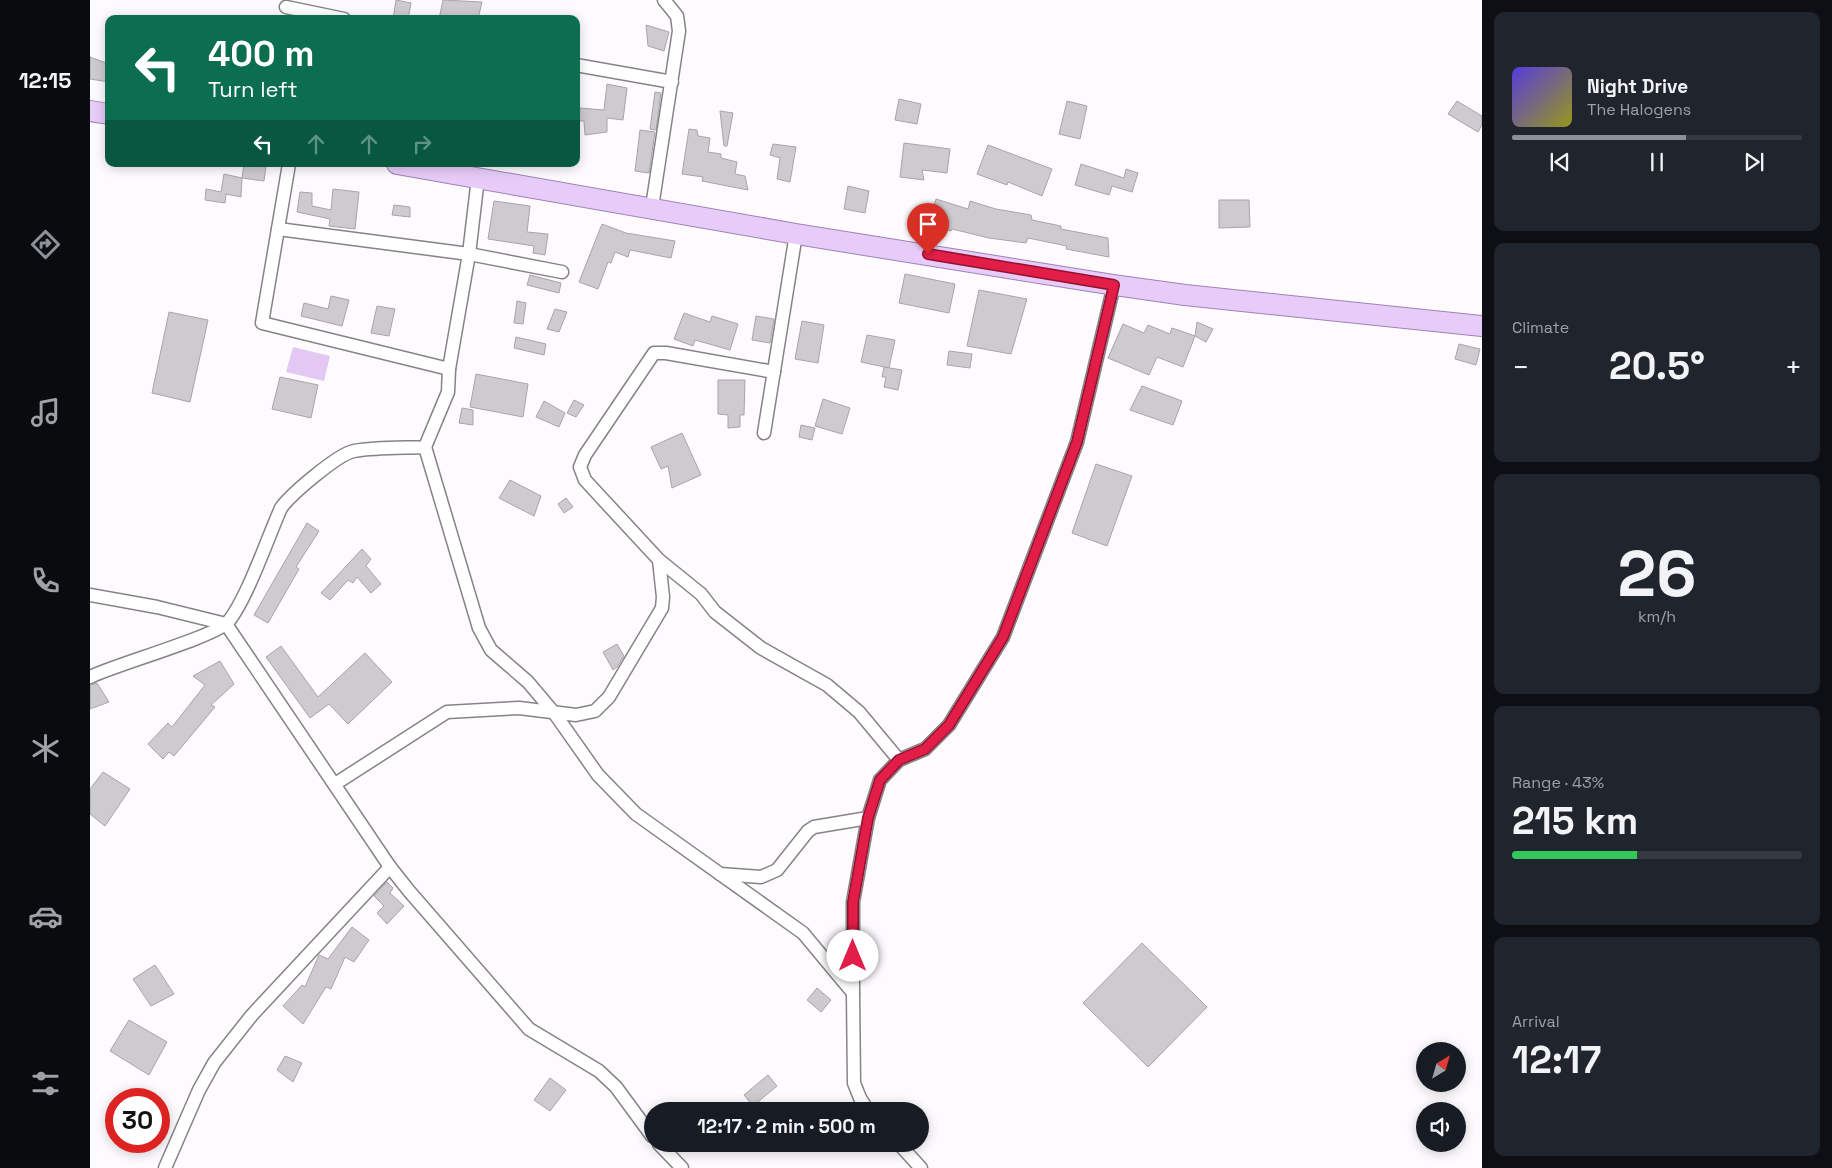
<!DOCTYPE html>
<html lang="en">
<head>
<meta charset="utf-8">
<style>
	body { margin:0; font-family:"Space Grotesk",sans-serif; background:#20242c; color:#f1f3f6; height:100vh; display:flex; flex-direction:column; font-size:19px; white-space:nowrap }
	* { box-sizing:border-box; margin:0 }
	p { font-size:16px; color:#9ea1a6 }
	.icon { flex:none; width:28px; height:28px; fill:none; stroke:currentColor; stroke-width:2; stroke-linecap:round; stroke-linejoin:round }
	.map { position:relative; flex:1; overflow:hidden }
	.details { display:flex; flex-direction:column; gap:12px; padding:12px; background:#0d0f14; width:350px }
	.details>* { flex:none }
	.top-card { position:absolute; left:15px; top:15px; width:475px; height:152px; border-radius:10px; box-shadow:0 2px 12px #0003; background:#0b6e4f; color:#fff; overflow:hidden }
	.needle { width:32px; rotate:37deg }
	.controls { position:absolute; left:1326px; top:1042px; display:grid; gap:10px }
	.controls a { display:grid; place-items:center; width:50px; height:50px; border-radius:50%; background:#171b24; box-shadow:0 2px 12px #0003; font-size:25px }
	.speed { position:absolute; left:15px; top:1088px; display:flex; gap:10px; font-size:25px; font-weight:700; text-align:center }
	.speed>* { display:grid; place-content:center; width:65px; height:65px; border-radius:50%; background:#171b24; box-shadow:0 2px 12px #0003; line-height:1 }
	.speed .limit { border:8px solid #d22; background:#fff; color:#111 }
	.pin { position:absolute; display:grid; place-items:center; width:42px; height:42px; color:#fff; margin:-51px -21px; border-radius:50% 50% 50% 0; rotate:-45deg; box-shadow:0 0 5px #0007 }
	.pin .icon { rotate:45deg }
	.me { position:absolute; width:55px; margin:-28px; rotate:0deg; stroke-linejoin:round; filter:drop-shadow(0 0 4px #0008) }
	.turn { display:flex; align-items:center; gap:18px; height:105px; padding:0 20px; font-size:22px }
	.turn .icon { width:65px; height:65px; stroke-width:2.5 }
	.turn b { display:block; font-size:35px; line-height:42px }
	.lanes { display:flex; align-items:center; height:48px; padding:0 20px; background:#0003; justify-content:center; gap:25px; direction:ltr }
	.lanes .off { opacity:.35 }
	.big { font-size:38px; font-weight:800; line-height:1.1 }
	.details .tile { flex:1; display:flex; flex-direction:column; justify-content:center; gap:8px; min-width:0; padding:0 18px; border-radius:10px; background:#20242c }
	.details .dial { align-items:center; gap:0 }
	.dial b { font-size:65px; line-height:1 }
	.song { display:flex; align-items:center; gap:15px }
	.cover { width:60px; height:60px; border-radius:8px; background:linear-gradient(135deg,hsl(250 70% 55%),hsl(60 70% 35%)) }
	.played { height:5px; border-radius:2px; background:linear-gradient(90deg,#8c9099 60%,#363941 60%) }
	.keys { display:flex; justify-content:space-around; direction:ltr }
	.heat { display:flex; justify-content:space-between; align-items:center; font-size:28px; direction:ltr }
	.charge { height:8px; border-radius:4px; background:linear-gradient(90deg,#34c759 43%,#363941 0) }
	.trip { position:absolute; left:554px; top:1102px; width:285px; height:50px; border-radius:25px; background:#171b24; box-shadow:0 2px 12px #0003; font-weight:800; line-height:50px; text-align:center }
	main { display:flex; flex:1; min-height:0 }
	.menu { display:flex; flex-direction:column; width:90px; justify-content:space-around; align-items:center; background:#090b0e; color:#9ea1a6 }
	.menu .icon { width:35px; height:35px }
	.menu .selected { color:#8c9099 }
	.menu b { font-size:22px; color:#f1f3f6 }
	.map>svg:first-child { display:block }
	.green { fill:#e2c8f2 }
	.building { fill:#cecbd0; stroke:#a8a5aa }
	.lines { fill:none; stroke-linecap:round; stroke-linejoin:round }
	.minor-casing { stroke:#868387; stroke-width:15 }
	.primary-casing { stroke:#a182b4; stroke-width:22 }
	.minor { stroke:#fff; stroke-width:12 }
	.primary { stroke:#e7cbf8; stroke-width:20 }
	.route-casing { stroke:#92132f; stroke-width:12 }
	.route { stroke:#e11d48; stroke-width:9 }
</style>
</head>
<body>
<main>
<nav class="menu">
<b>12:15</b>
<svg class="icon selected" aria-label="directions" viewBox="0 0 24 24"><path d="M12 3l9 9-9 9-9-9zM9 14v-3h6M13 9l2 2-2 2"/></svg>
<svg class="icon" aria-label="music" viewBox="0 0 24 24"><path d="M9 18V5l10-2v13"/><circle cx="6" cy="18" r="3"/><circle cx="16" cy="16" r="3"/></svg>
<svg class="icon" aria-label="phone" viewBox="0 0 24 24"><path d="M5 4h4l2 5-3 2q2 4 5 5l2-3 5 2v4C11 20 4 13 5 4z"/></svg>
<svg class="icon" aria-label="climate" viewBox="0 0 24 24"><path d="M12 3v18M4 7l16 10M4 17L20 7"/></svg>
<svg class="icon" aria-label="car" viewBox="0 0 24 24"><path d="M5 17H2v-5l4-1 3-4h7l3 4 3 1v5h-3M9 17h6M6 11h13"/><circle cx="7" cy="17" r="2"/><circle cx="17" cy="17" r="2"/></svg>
<svg class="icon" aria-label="filters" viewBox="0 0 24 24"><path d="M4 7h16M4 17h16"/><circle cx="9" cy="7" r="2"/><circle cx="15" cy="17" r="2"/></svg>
</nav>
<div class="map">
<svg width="1392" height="1168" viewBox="0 0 1392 1168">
	<rect width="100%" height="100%" fill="#fdfbfe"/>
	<!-- green -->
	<path class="green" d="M203,347l37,9 -6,25 -38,-9z"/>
	<!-- building -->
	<g class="building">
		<path d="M306,0l15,3 -3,16h-15z"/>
		<path d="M353,0l39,2 -4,17h-39z"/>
		<path d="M556,25l23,7 -5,19 -16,-5z"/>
		<path d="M0,57l19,7v18l-19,-3z"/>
		<path d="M517,84l20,4 -4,32 -16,-2v14l-22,3 -1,-14h-5l1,-13 24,2z"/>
		<path d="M565,92l6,1 -5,37 -6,-1z"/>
		<path d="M809,99l22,5 -4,20 -22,-4z"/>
		<path d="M977,101l20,5 -7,33 -21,-5z"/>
		<path d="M1367,101l25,15v9l-4,7 -30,-18z"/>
		<path d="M630,111l13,2 -6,33h-3z"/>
		<path d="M599,129l8,1 1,6 12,2 -2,14 13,2v4l16,4 -2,12 10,2 3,14 -46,-9 1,-4 -21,-3z"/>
		<path d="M550,130l15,2 -6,41 -14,-2z"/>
		<path d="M814,143l46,6 -3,24 -25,-3 2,10 -24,-3z"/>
		<path d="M683,144l23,3 -6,35 -13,-3 3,-21 -10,-3z"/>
		<path d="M898,145l64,24 -10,27 -34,-14 -1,3 -30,-11z"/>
		<path d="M154,164l22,3 -2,14 -22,-3z"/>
		<path d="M991,164l43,14 2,-9 12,4 -6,19 -20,-6 -3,9 -34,-10z"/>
		<path d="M134,174l18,4 -1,19 -15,-3 -1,9 -20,-3 1,-11 15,3z"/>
		<path d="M758,186l21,5 -4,22 -21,-4z"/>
		<path d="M243,189l26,3 -4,37 -26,-3 1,-7 -33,-7 3,-20 12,1v13l19,4z"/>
		<path d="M846,199l32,10 2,-8 26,8 35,6 1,5 29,6v3l47,9 1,19 -43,-8 1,-3 -39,-8 -2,5 -37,-5 -37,-9 -1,2 -23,-8z"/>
		<path d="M1129,200h30l1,27 -31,1z"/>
		<path d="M404,201l36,5 -3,26 21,2 -3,21 -12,-2 1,-7 -46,-7z"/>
		<path d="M304,205l16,2v10l-18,-2z"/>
		<path d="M512,224l24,9 49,8 -4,17 -41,-8 -2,7 -13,-5 -4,11 -3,-1 -10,27 -19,-7z"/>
		<path d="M815,274l50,10 -6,29 -50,-10z"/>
		<path d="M440,275l31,8 -2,10 -32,-8z"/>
		<path d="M889,290l48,9 -16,55 -44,-8z"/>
		<path d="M241,296l18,4 -7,26 -41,-10 3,-13 24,6z"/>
		<path d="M427,301l9,2 -3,21 -9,-1z"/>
		<path d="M287,306l18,3 -6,27 -18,-3z"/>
		<path d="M465,309l12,3 -8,20 -12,-3z"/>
		<path d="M79,312l39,8 -18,82 -38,-9z"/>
		<path d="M594,313l26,9 2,-6 26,8 -8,26 -35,-10 -2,6 -19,-7z"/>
		<path d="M666,316l18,3 -4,24 -18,-3z"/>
		<path d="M712,321l22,4 -6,38 -23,-4z"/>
		<path d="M1107,322l16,7 -7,13 -11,-6z"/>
		<path d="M1033,324l21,9 4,-8 22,9 2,-6 23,8 -12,31 -26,-10 -8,18 -41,-17z"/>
		<path d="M777,335l28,5 -6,28 -28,-6z"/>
		<path d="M426,337l30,7 -2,11 -30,-7z"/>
		<path d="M1369,344l21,5 -4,16 -21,-6z"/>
		<path d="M859,351l23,3 -2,14 -23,-3z"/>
		<path d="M794,367l18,3 -4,20 -14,-3 2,-10h-4z"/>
		<path d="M386,374l52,10 -5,33 -53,-10z"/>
		<path d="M190,377l38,8 -7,33 -39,-9z"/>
		<path d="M628,380h27l-1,35h-4v12l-12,1v-13l-10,-1z"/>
		<path d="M1052,386l40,15 -9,24 -43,-15z"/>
		<path d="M733,399l27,9 -8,26 -27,-8z"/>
		<path d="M484,400l10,5 -8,12 -9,-4z"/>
		<path d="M454,401l21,12 -6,14 -23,-10z"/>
		<path d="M372,408l11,2v15l-14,-2z"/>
		<path d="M711,425l14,3 -3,12 -13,-3z"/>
		<path d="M592,433l19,42 -29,13 -4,-22 -7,3 -10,-22z"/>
		<path d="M1006,464l36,12 -25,70 -35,-13z"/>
		<path d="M420,480l31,16 -7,20 -35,-18z"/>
		<path d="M476,498l7,9 -9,6 -6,-9z"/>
		<path d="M217,523l12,8 -23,36 3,2 -31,54 -14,-8z"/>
		<path d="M272,549l9,10 -5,7 15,18 -10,9 -14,-16 -4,6 -5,-3 -18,20 -9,-7z"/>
		<path d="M527,644l7,12 -7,11 -4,3 -10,-18z"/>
		<path d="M191,646l37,51 47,-44 27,29 -44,42 -19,-20 -19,14 -44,-61z"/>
		<path d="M130,661l14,23 -23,21 4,2 -41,49 -5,-4 -6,7 -15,-15 20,-21 4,4 33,-42 -12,-9z"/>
		<path d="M7,683l12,19 -19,7v-24z"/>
		<path d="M13,772l27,17 -25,37 -15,-12v-25z"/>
		<path d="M297,882l6,6 -3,5 14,13 -17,18 -10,-11 7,-7 -10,-10z"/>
		<path d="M262,927l17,13 -15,22 -9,-5 -14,32 -5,-2 -23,37 -20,-18 19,-21 3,2 14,-32 9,4z"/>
		<path d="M1052,943l65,64 -59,60 -65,-64z"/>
		<path d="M65,965l19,29 -23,12 -18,-27z"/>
		<path d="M727,988l14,12 -10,12 -14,-12z"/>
		<path d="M39,1020l38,22 -18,33 -39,-24z"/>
		<path d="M195,1056l17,7 -9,19 -16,-12z"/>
		<path d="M678,1075l9,11 -24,20 -9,-11z"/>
		<path d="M460,1078l16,12 -16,21 -16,-11z"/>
	</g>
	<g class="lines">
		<!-- minor casing -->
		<g class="minor-casing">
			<g id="minor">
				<path d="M196,7l58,12"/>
				<path d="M486,65l96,17"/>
				<path d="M199,164l-27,159 187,46"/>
				<path d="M562,207l27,-176 -2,-15 -13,-16"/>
				<path d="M188,229l191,25 93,18"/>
				<path d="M684,372l-108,-19h-12l-69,102 -5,12 5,13 74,80 42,34 14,18 46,36 66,37 32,27 40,48"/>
				<path d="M674,433l32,-199"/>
				<path d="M335,447l54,181 12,22 37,32 27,32 43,61 38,39 167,119 50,60"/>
				<path d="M0,595l67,12 69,17 164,243 19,24 120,138 70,42 17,16 36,49"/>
				<path d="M0,677c27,-13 124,-40 138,-55 19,-23 40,-85 53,-114 10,-14 57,-54 73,-57 23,-4 48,-3 71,-4l23,-55 1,-23 20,-115 9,-76"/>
				<path d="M245,784l112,-72 72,-4 57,7 19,-4 14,-14 53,-89 1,-11 -4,-37"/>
				<path d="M630,874l41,3 16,-7 31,-39 6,-4 54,-9"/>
				<path d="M778,1111l-8,-13 -6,-15 -1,-90v-91l15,-84 12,-38 19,-20 26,-11 24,-24 54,-88 74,-195 37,-157"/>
				<path d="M569,1144l23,24"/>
				<path d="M809,1144l22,24"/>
				<path d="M75,1168l34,-78 15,-27 38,-48 138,-148"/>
			</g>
		</g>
		<!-- primary casing -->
		<g class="primary-casing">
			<g id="primary">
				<path d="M0,111l19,3"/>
				<path d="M307,164l399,70 318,51 71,10 297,31"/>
			</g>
		</g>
		<!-- minor -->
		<use href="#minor" class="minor"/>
		<!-- primary -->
		<use href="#primary" class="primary"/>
	</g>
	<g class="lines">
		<!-- route casing -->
		<g class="route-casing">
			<path id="route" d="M763,956v-54l15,-84 12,-38 19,-20 26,-11 24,-24 54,-88 74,-195 37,-157 -186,-31"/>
		</g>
		<!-- route -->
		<use href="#route" class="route"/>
	</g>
</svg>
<div class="controls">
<a><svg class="needle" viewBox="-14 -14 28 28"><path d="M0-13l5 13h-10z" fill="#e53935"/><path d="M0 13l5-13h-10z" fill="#9ea1a6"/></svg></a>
<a><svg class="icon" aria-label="sound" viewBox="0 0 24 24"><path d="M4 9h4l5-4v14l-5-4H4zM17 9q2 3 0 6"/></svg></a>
</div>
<div class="speed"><div class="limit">30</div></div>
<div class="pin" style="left:838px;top:254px;background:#d93025"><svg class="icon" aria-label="arrive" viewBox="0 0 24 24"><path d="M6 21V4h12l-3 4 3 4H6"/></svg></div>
<svg class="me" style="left:763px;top:956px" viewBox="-20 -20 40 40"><circle r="19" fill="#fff"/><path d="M0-13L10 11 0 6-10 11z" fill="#e11d48"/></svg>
<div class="trip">12:17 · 2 min · 500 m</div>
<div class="top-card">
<div class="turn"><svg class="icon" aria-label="left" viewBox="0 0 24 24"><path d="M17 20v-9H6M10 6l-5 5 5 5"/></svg><div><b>400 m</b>Turn left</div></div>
<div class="lanes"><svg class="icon" aria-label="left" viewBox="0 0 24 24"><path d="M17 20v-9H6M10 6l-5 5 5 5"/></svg><svg class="icon off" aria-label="ahead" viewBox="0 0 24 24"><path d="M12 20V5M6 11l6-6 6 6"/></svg><svg class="icon off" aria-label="ahead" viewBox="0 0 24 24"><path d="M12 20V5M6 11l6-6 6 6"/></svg><svg class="icon off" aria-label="right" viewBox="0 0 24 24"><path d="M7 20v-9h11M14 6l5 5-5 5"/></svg></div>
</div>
</div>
<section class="details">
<div class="tile">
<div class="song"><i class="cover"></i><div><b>Night Drive</b><p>The Halogens</p></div></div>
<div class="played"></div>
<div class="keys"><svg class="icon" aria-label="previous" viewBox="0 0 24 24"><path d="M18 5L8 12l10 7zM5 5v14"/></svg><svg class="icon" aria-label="pause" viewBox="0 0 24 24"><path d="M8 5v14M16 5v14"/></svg><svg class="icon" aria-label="next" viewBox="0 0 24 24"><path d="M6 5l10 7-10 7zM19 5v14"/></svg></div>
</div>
<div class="tile"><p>Climate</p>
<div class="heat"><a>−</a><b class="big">20.5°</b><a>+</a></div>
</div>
<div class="tile dial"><b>26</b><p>km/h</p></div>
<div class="tile"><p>Range · 43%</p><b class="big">215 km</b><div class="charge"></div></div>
<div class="tile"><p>Arrival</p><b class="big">12:17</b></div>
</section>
</main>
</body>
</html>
